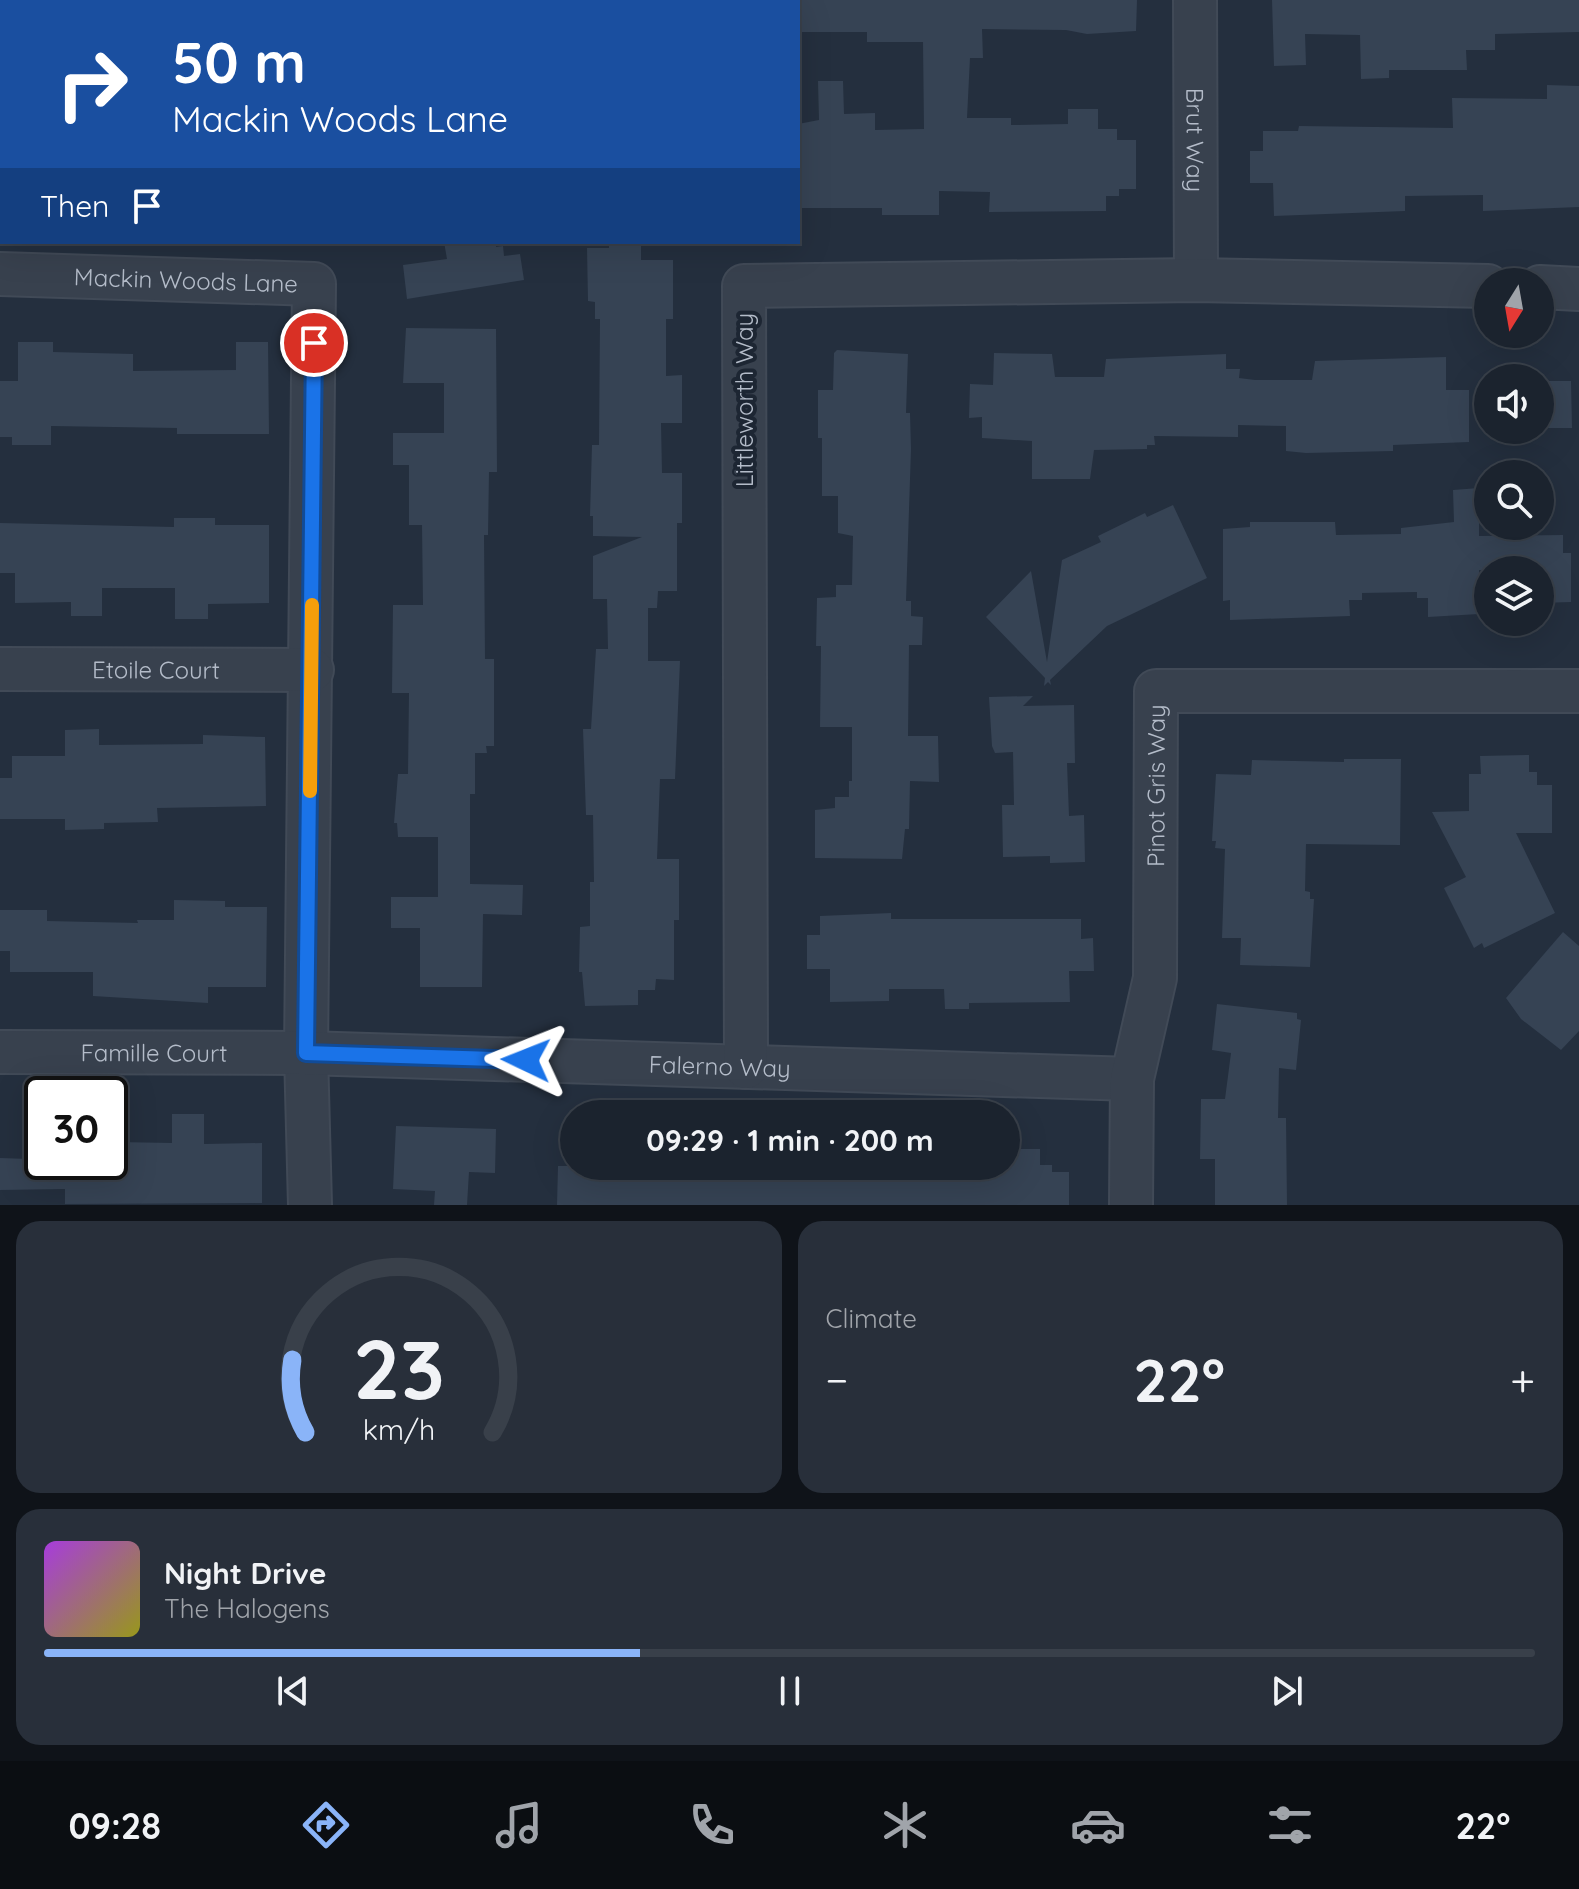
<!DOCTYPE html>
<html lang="en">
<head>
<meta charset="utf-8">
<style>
	body { margin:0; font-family:Quicksand,sans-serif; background:#282f3a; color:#f1f3f6; height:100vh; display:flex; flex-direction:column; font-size:30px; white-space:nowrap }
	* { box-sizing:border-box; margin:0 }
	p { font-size:26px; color:#a0a4aa }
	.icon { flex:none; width:44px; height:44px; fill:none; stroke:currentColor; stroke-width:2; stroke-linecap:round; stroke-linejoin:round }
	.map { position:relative; height:1205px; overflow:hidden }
	.details { display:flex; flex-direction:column; gap:16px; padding:16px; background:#0f1319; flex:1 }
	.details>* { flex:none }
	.top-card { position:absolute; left:0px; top:0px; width:800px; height:244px; box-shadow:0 8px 32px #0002,0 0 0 2px #39404a; background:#1a4fa0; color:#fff; overflow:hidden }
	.needle { width:52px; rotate:191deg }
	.fabs { position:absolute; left:1474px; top:268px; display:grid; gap:16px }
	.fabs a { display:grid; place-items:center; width:80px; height:80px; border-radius:50%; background:#1b232e; box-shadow:0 8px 32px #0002,0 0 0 2px #39404a; font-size:40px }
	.speed { position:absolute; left:24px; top:1076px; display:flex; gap:16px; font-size:40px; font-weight:700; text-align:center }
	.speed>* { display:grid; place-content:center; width:104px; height:104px; border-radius:50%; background:#1b232e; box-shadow:0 8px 32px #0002,0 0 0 2px #39404a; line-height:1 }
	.speed .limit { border:4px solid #111; border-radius:12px; background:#fff; color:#111 }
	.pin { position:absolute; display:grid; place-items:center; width:68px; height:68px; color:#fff; margin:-34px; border:4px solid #fff; border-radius:50%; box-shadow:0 2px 8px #0007 }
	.me { position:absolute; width:88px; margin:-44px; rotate:272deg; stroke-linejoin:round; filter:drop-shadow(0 0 6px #0008) }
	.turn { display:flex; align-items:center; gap:28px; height:168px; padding:0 40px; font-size:36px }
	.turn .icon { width:104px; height:104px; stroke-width:2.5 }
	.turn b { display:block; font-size:56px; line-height:68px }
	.then { display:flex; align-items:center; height:76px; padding:0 40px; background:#0003; gap:16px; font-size:30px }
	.big { font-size:60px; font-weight:700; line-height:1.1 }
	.details .card { flex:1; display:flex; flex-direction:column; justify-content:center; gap:12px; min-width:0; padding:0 28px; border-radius:24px; background:#282f3a }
	.details .dial { align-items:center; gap:0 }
	.dial svg { height:208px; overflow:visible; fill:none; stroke:#39404a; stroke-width:7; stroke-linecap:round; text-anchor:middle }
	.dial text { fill:#f1f3f6; stroke:none }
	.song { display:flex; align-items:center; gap:24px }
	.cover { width:96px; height:96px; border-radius:12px; background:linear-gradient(135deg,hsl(280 70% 55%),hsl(60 70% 35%)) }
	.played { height:8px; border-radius:4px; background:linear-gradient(90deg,#8ab4f8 40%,#39404a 40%) }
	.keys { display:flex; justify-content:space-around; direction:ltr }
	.heat { display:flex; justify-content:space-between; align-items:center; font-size:44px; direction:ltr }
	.details .tiles { flex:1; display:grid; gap:16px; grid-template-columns:1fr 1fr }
	.card:last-child { grid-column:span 2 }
	.trip { position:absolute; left:560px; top:1100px; width:460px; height:80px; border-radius:40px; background:#1b232e; box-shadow:0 8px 32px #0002,0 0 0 2px #39404a; font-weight:700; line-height:80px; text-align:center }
	.tab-bar { display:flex; height:128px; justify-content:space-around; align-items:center; background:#0b0e12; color:#a0a4aa }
	.tab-bar .icon { width:56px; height:56px }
	.tab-bar .current { color:#8ab4f8 }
	.tab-bar b { font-size:36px; color:#f1f3f6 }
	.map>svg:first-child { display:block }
	.building { fill:#364354 }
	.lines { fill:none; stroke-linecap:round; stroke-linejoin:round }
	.minor-casing { stroke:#414a57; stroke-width:46 }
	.minor { stroke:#38414e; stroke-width:42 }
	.route-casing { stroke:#114b97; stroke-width:20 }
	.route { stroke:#1a73e8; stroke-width:14 }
	.slow { stroke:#f59e0b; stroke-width:14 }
	.labels { text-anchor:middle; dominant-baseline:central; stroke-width:8; stroke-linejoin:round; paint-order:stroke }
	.street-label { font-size:24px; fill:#b4bcc9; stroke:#1d2633 }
</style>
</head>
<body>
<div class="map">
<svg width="1579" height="1205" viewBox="0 0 1579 1205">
	<rect width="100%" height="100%" fill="#242f3e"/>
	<!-- building -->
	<g class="building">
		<path d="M798,0h339l-1,31 -49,3 -21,-4 -84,-1 1,29h-13l-3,60h44v7l57,-1v-15h30v20h19v11h19v49h-17v7h-13v15l-117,1 1,-20 -51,-1v24h-57v-7h-84v-84l21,-4 -1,-39h25l1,33 31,-1v17l49,-1 -1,-87h-56v-10h-69z"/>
		<path d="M1272,0h307v32l-84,2v16h-29l1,20h-78v8l-28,1 -1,-44 -55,-1 1,31 -32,1z"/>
		<path d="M1547,85l32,1v121l-96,4v-16l-78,1v15l-131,5 -1,-33h-23v-32h13v-20h35l1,-5 154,2 -1,-30 95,1z"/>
		<path d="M444,242h52v5l7,-1 1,10 16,-2 4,26 -117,19 -4,-34 44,-6z"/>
		<path d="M609,242h32v18h32v59h-7v57l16,-1v48h-21l1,50h20v50h-5v68h-19l-1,17h-9v53h32l-5,118h-15l-3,80h22v61h-5v60l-18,-1 -1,11h-17v15l-53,1 -3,-34h-3l1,-45 10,-1v-44h4l-1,-67h-7l-3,-86h8l5,-80h12l-1,-50h-14v-43l49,-19 -49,-1v-20h-3l2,-71h7l1,-126h-5v-17l-7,-1 -1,-53h22z"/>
		<path d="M406,328l90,1 1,143h-8l-1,63h-4l1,124h9v87h-8l1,7h-12v41h-5v90l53,1 -1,30 -39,-1 -1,73h-62v-59h-29v-31h47v-60h-40l-1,-14h-3l4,-49h10l1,-81h-17l1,-88h30l-1,-80h-13v-60h-16v-32h51v-50h-41z"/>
		<path d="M18,342h35v10l80,2v17l103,-1v-28h32l1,92h-92v-6l-126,-2v19h-39v-8h-12v-56h18z"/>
		<path d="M837,350l71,4 -2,59h4l1,36 -5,152h5v15l12,1 -1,28h-13l-1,91h30l1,46 -29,-1 -1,48h-4l-3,30 -87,-1v-48l20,-2v-11h14v-16h3v-54h-32l1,-81h-5l1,-48 19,-1v-12h16l1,-49 -15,-3v-37h-16v-58h-4v-48h15l1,-37z"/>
		<path d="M994,353l58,1 3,23h49l2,-18 120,-5v15h14l-1,9 16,2h57l3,-19 131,-4v33h23v52l-76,3v6l-87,2 -20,-2v-25l-48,-1v12l-84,-1 1,9h-8v4l-53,1 -4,29h-58v-38l-50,-3v-21l-13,1 1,-34 23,1z"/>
		<path d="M1540,381h31l1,47h-32z"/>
		<path d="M1479,488v48l84,-1v18h8v49l-31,1v-33h-61v44l-51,3v-19h-11v-6l-55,1v7h-13l1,16 -120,4v-20l-7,1v-72l27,-2v-5h85l1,13 65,-1v-6l53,-6 -1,-32z"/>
		<path d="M1173,505l34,73 -100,48 -57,54 1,5 -3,-3 -4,4 1,-8 -59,-61 45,-46 16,91 15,-102 39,-18 -3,-6 47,-23 2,4z"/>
		<path d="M174,518h41v7h54v78l-61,1v15h-33v-31h-73v28h-31v-14l-56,1v-30h-15v-50l174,4z"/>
		<path d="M1033,696l-10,10 51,-1 1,58h-8l2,53 15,-1 1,47 -35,1v-7l-47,1 -1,-52h12l-1,-53 -18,1 -3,-7 -3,-49z"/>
		<path d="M99,729v16l104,-1v-9l62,2 1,69 -109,2 1,14 -54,1v6l-39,1v-11h-65v-41h12v-22h53v-26z"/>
		<path d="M1529,755v17h8v13h15v48h-36l39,80 -71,35 -2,-5 -8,5 -30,-60 22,-11 -34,-65 37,-1v-37h12l-1,-18z"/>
		<path d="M1344,759h57l-1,86 -94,-1 -1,47 5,1v7h4l-4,68 -70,-2 1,-27h-19l3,-89 -10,-1 1,-7h-4l4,-67 35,1 1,-15 92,2z"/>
		<path d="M174,900l51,1v6h42l-1,80h-58v16l-115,-7v-24h-83v-21h-10v-41h47v11l91,2 -1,-3h37z"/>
		<path d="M891,913v6h190v20l12,-1 1,33h-25l1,31 -101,1v6h-24l-1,-20h-55v12l-59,1v-33h-23v-34h13v-19z"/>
		<path d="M1563,932l16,14v85l-18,19 -40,-31 -15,-21z"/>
		<path d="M1217,1004l80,9v6l4,1 -5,50 -17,-2 -1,50h8l1,87h-72v-46h-15l1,-60h24l6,-46 -19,-3z"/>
		<path d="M172,1114h32v30l58,-1v60l-197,1v-15l-65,1v-32l118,4v-20l54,1z"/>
		<path d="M396,1126l100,3 -1,44 -26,-1 -2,33h-33l1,-14 -42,-2z"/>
		<path d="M1006,1149h34v16h12v7h17v33h-512l1,-39h48v7l61,1 3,-8h194v8l59,1v-9h83z"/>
	</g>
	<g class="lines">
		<!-- minor casing -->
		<g class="minor-casing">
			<g id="minor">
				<path id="s1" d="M1195,0l1,280"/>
				<path id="s2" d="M0,274l314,10 -8,769 4,152"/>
				<path d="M1540,287l39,2"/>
				<path id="s3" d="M0,669l312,1"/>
				<path id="s4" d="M0,1052l306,1 826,26"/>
				<path d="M746,1067l-2,-781 452,-6 292,6"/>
				<path id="s5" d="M1131,1205l1,-126 23,-101 1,-287h423"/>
			</g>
		</g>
		<!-- minor -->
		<use href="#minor" class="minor"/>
	</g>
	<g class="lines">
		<!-- route casing -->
		<g class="route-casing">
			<path id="route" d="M314,343l-8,710 220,7"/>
		</g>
		<!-- route -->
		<use href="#route" class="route"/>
		<!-- slow -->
		<path class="slow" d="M310,791l2,-186"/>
	</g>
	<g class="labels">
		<!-- street labels -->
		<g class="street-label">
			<text stroke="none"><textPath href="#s1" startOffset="140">Brut Way</textPath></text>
			<text stroke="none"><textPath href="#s2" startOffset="186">Mackin Woods Lane</textPath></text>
			<text transform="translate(744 400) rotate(-90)">Littleworth Way</text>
			<text stroke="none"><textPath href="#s3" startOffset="156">Etoile Court</textPath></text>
			<text stroke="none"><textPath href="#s5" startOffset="422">Pinot Gris Way</textPath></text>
			<text stroke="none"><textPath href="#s4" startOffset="154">Famille Court</textPath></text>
			<text stroke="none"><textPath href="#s4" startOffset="720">Falerno Way</textPath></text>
		</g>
	</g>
</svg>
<div class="fabs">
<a><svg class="needle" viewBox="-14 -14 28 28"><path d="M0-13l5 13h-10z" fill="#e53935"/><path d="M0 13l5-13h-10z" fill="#a0a4aa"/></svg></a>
<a><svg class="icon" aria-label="sound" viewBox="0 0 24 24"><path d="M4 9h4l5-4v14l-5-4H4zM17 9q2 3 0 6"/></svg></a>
<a><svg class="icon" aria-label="search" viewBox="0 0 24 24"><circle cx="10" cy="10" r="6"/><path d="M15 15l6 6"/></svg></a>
<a><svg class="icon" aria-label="layers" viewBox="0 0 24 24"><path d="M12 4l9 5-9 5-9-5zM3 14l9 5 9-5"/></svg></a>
</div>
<div class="speed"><div class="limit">30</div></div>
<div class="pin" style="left:314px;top:343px;background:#d93025"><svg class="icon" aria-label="arrive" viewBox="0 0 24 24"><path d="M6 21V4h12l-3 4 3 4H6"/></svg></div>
<svg class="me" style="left:526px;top:1060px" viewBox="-20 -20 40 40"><path d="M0-17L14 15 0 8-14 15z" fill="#1a73e8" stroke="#fff" stroke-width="4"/></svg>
<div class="trip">09:29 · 1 min · 200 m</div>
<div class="top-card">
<div class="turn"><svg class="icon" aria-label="right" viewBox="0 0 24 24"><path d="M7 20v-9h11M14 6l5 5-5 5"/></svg><div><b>50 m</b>Mackin Woods Lane</div></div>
<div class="then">Then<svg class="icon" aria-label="arrive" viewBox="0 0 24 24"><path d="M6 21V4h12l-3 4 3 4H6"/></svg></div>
</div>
</div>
<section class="details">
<div class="tiles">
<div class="card dial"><svg viewBox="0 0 100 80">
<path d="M14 69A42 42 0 1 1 86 69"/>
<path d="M14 69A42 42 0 0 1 9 41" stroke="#8ab4f8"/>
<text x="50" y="56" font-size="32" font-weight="700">23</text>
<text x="50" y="72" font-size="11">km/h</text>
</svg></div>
<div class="card"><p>Climate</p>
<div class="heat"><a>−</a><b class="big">22°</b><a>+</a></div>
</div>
<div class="card">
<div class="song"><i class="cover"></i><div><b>Night Drive</b><p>The Halogens</p></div></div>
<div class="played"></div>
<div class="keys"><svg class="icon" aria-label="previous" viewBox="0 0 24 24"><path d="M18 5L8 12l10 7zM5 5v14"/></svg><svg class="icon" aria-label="pause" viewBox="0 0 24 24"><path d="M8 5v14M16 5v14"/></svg><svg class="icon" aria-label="next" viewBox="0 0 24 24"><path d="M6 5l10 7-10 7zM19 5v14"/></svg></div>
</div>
</div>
</section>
<nav class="tab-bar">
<b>09:28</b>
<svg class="icon current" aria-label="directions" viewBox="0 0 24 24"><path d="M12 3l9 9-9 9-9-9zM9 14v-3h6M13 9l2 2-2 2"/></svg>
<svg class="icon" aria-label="music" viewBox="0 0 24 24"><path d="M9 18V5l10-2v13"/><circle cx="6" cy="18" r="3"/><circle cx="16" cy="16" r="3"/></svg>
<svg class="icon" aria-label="phone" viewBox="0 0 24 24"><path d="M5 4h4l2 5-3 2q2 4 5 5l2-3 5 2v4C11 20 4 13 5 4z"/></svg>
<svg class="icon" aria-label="climate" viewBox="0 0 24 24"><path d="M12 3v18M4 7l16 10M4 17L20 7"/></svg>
<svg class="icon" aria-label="car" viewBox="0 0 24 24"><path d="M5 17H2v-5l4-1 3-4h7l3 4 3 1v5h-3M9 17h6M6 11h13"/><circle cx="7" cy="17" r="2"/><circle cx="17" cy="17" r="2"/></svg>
<svg class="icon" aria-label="filters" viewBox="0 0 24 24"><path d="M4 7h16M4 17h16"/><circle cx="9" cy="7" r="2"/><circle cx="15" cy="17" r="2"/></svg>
<b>22°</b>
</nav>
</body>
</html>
